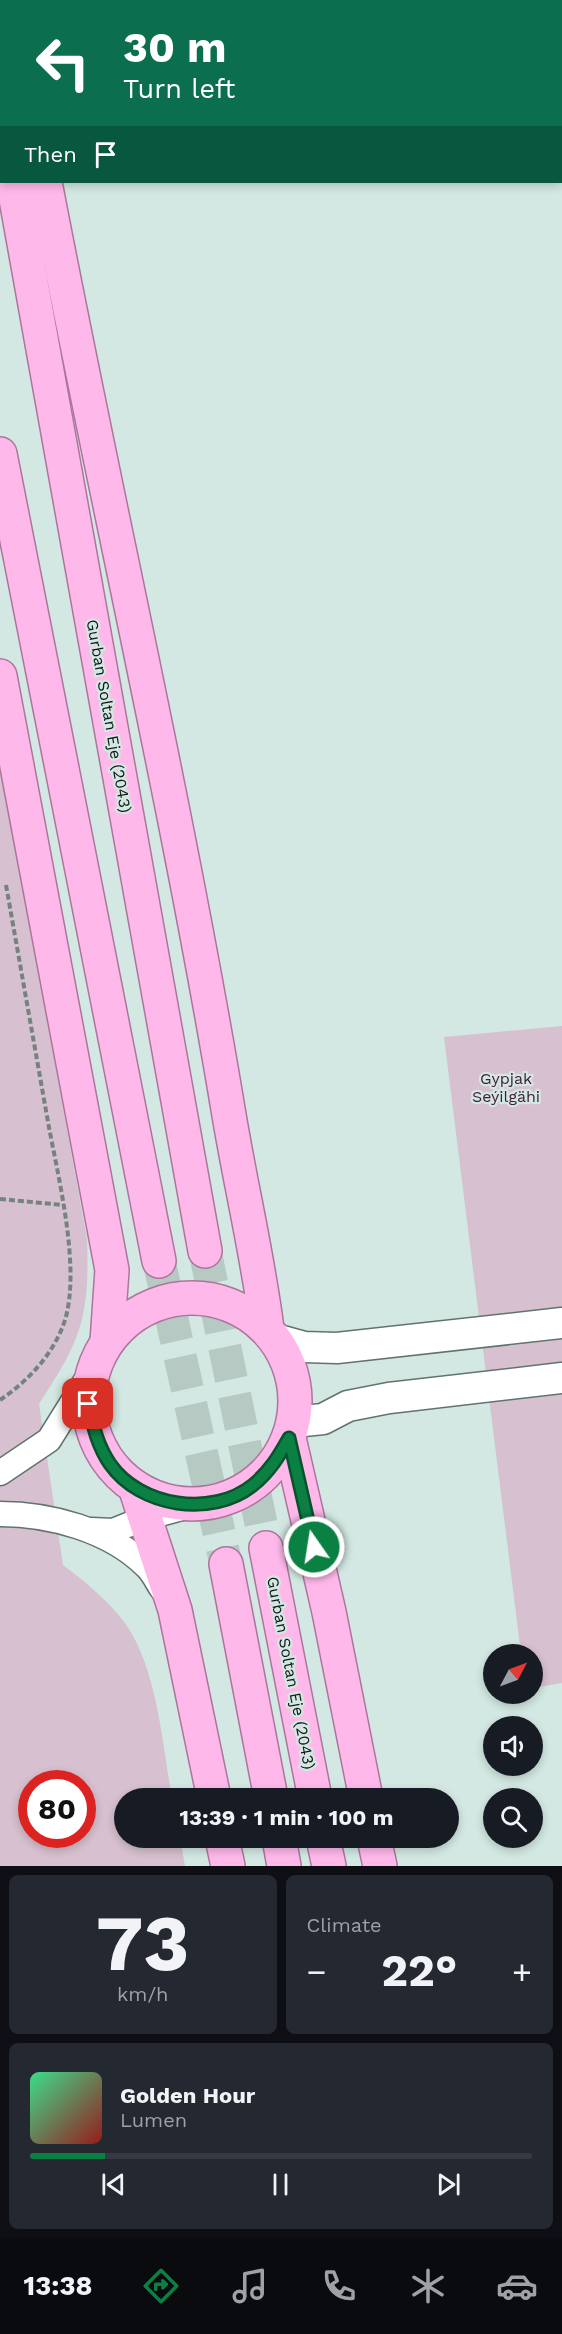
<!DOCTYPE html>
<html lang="en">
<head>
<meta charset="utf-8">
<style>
	body { margin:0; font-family:"Work Sans",sans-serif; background:#242831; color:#f1f3f6; height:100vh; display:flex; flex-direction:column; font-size:22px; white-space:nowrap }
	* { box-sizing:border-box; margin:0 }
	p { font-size:20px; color:#9ea1a6 }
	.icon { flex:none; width:33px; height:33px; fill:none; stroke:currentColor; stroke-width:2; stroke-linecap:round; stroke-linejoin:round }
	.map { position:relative; height:1866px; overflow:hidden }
	.side { display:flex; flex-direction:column; gap:9px; padding:9px; background:#0d0f14; flex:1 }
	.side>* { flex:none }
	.hud { position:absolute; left:0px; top:0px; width:562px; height:183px; box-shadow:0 3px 9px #0003; background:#0b6e4f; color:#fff; overflow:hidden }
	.needle { width:39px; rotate:49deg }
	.tools { position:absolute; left:483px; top:1644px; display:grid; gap:12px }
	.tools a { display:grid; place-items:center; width:60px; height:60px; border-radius:50%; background:#171b24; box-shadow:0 3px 9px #0003; font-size:30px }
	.speed { position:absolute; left:18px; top:1770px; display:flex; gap:12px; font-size:30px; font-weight:700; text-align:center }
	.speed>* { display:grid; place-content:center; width:78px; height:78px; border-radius:50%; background:#171b24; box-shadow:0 3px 9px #0003; line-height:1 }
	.speed .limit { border:9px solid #d22; background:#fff; color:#111 }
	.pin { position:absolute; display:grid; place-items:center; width:51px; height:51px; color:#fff; margin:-26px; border-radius:12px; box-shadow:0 3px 9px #0006 }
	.me { position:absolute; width:66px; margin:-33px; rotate:347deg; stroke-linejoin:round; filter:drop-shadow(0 0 4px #0008) }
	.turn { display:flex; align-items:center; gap:21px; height:126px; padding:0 24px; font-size:27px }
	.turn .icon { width:78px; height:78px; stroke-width:2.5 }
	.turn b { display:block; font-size:42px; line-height:51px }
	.then { display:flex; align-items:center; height:57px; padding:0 24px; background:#0003; gap:12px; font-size:22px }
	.big { font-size:45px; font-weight:700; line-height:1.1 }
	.side .tile { flex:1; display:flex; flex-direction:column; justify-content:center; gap:9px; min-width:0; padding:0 21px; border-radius:9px; background:#242831 }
	.side .dial { align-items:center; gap:0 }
	.dial b { font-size:78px; line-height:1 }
	.song { display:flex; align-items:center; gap:18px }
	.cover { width:72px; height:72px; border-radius:9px; background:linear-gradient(135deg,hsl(150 70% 55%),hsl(0 70% 35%)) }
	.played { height:6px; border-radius:3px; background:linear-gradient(90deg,#0b8043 15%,#363941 15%) }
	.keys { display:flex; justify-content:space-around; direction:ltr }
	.heat { display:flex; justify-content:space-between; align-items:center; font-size:33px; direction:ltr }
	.side .tiles { flex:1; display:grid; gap:9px; grid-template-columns:1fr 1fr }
	.tile:last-child { grid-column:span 2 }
	.trip { position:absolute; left:114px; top:1788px; width:345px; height:60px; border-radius:30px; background:#171b24; box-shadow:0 3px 9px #0003; font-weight:700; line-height:60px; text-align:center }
	.tabs { display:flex; height:96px; justify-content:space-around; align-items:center; background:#090b0e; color:#9ea1a6 }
	.tabs .icon { width:42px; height:42px }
	.tabs .selected { color:#0b8043 }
	.tabs b { font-size:27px; color:#f1f3f6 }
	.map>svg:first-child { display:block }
	.green { fill:#d7c0cf; fill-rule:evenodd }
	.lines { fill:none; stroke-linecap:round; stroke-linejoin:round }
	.trunk-tunnel { stroke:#b6c9c3; stroke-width:33; stroke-dasharray:33 16; stroke-linecap:butt }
	.minor-casing { stroke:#61736e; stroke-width:27 }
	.tertiary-casing { stroke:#61736e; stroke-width:33 }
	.trunk-casing { stroke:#ac759c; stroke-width:36 }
	.path { stroke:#75837f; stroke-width:4; stroke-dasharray:6 3; stroke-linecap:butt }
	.minor { stroke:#fff; stroke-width:24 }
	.tertiary { stroke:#fff; stroke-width:30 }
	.trunk { stroke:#ffb8ea; stroke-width:33 }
	.route-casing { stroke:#07532c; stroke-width:15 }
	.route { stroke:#0b8043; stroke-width:10 }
	.labels { text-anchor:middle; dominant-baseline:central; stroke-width:4.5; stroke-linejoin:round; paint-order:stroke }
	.street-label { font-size:16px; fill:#111816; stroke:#d3e8e2 }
	.park-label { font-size:16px; fill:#421937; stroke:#d3e8e2 }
</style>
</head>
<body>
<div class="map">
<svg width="562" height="1866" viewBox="0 0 562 1866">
	<rect width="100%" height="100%" fill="#d3e8e2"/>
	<!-- green -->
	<g class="green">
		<path d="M0,761l87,478c3,78 -6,101 -48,165l24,161c21,16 41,32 58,53 36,44 41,125 51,180h-48v40h56l5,28h-185zM32,1784h50v50h-50z"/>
		<path d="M562,1026v657l-29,5 -1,-34h-11l-77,-617z"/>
	</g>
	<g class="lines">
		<!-- trunk-tunnel -->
		<g class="trunk-tunnel">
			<path d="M205,1251l61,297"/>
			<path d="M159,1261l67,303"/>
		</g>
		<!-- minor casing -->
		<g class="minor-casing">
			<g id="minor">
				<path d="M0,1473l49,-33 43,-69"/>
				<path d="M0,1514c50,0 110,16 146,52 7,6 11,16 16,23"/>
				<path d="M92,1530l21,1 32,-13 48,-13"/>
			</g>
		</g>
		<!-- tertiary casing -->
		<g class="tertiary-casing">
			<g id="tertiary">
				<path d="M275,1339l29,8 33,1 225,-25"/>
				<path d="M294,1422l29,-3 25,-13 41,-8 173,-20"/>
			</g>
		</g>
		<!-- trunk casing -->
		<g class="trunk-casing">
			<g id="trunk">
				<path d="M10,0v2"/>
				<path d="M0,105l2,9"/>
				<path d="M13,182l192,1069"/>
				<path d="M45,182c59,311 132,620 184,933 12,72 29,142 38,214"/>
				<path d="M0,454l159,807"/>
				<path d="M0,676l112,594 -5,72"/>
				<circle cx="192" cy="1401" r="103"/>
				<path d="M289,1438l40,174 37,186"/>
				<path d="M135,1487l40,123 39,188"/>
				<path d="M266,1548l49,250"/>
				<path d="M226,1564l45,234"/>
				<path d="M222,1838l6,28"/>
				<path d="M279,1838l5,28"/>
				<path d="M323,1838l6,28"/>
				<path d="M374,1838l6,28"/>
			</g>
		</g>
		<!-- path -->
		<g class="path">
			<path d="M0,1199l63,6"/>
			<path d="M0,1400c28,-19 54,-46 65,-80 16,-53 -7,-143 -17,-198 -14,-79 -28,-158 -42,-237"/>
		</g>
		<!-- minor -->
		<use href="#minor" class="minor"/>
		<!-- tertiary -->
		<use href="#tertiary" class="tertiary"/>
		<!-- trunk -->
		<use href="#trunk" class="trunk"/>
	</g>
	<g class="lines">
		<!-- route casing -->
		<g class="route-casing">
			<path id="route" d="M88,1404c5,21 9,41 22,60 30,43 102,54 143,21 17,-14 26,-29 36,-47l25,109"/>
		</g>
		<!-- route -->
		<use href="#route" class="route"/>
	</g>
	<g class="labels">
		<!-- street labels -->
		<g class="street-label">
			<text transform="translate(109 716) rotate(80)">Gurban Soltan Eje (2043)</text>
			<text transform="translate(291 1673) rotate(79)">Gurban Soltan Eje (2043)</text>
		</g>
		<!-- park labels -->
		<g class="park-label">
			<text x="506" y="1078">Gypjak<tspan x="506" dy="18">Seýilgähi</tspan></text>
		</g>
	</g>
</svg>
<div class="tools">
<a><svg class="needle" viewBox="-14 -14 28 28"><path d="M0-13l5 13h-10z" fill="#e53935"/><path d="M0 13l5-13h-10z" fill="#9ea1a6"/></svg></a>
<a><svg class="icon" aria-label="sound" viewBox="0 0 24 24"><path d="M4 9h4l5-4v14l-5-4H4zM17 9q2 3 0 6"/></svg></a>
<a><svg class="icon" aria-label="search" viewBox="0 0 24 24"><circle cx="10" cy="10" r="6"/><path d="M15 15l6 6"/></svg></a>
</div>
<div class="speed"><div class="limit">80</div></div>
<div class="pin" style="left:88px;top:1404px;background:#d93025"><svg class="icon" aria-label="arrive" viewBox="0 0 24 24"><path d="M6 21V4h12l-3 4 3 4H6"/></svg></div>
<svg class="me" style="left:314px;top:1547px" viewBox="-20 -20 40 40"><circle r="17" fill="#0b8043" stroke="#fff" stroke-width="3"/><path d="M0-11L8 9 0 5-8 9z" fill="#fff"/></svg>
<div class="trip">13:39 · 1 min · 100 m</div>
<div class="hud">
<div class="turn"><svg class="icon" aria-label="left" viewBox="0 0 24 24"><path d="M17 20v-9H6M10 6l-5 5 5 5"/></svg><div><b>30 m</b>Turn left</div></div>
<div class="then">Then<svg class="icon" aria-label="arrive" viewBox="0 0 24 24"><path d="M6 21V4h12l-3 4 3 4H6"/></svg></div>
</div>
</div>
<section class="side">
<div class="tiles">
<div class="tile dial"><b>73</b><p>km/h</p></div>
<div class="tile"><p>Climate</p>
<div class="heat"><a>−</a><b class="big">22°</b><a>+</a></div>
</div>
<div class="tile">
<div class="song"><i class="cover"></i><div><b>Golden Hour</b><p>Lumen</p></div></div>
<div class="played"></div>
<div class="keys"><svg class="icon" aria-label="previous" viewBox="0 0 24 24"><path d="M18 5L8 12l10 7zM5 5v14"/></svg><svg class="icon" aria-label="pause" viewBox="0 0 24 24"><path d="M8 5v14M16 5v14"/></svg><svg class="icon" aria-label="next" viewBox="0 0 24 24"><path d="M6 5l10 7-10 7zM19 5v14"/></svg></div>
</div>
</div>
</section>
<nav class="tabs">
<b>13:38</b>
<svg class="icon selected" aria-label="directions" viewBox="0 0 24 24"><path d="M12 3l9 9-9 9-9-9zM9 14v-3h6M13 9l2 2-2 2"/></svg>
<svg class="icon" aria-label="music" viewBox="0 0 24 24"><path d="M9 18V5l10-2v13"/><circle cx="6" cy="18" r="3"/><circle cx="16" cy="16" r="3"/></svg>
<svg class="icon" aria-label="phone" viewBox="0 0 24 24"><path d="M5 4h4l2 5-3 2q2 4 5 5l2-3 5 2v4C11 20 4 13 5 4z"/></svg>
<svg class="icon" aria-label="climate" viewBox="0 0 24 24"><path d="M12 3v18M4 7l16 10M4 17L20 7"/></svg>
<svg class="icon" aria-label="car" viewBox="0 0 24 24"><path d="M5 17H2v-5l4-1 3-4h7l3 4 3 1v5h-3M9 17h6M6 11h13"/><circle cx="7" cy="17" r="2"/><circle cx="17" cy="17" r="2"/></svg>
</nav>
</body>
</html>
